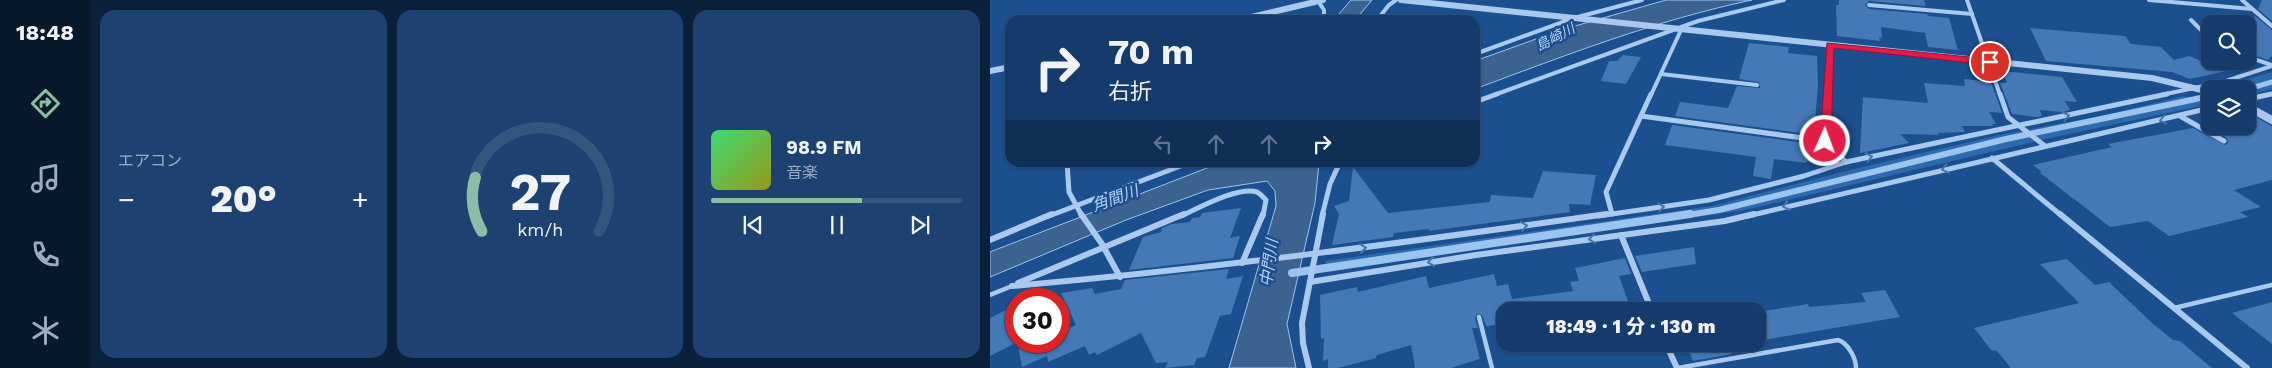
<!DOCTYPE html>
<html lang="ja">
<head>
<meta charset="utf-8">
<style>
	body { margin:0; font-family:"Work Sans","Noto Sans JP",sans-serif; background:#1d4271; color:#f1f3f6; height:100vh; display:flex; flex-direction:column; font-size:19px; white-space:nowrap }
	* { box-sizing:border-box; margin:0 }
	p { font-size:16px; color:#9dadc1 }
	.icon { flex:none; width:28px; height:28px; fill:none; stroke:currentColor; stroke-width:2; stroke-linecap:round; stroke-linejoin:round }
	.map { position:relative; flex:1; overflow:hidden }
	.panel { display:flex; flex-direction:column; gap:10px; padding:10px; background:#0b203b; width:900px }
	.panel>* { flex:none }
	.top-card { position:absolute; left:15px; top:15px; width:475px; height:152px; border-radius:15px; box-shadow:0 1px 4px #0004,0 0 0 1px #33557e; background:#143b6b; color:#f1f3f6; overflow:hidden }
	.buttons { position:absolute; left:1211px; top:15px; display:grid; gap:10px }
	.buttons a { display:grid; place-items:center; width:55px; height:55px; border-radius:10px; background:#143b6b; box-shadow:0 1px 4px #0004,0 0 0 1px #33557e; font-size:25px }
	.speed { position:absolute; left:15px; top:288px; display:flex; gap:10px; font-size:25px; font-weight:700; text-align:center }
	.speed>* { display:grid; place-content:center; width:65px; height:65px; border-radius:50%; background:#143b6b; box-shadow:0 1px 4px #0004,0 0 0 1px #33557e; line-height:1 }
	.speed .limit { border:8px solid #d22; background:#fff; color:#111 }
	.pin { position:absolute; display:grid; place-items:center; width:42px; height:42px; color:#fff; margin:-21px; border:2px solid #fff; border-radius:50%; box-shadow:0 1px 5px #0007 }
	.me { position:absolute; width:55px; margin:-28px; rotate:2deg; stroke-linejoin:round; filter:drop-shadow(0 0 4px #0008) }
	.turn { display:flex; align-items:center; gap:18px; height:105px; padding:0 20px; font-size:22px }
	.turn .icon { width:65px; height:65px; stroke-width:2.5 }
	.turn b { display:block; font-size:35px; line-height:42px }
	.lanes { display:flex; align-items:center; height:48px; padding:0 20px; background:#0003; justify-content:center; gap:25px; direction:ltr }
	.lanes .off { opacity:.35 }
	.big { font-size:38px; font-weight:800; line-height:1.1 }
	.panel .widget { flex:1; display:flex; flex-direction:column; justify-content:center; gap:8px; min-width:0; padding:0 18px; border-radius:15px; background:#1d4271 }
	.panel .dial { align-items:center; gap:0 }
	.dial svg { height:130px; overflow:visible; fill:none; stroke:#33557e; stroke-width:7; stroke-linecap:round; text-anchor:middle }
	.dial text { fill:#f1f3f6; stroke:none }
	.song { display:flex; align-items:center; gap:15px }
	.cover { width:60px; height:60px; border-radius:8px; background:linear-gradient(135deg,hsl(140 70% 55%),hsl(60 70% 35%)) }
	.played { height:5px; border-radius:2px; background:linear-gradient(90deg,#8abfa5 60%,#33557e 60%) }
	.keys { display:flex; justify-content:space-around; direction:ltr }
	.heat { display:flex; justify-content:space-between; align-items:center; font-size:28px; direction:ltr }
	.panel .tiles { flex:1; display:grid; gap:10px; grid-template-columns:repeat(3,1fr) }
	.trip { position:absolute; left:506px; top:302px; width:270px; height:50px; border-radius:15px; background:#143b6b; box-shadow:0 1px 4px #0004,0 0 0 1px #33557e; font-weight:800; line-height:50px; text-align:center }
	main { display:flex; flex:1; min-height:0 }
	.dock { display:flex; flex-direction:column; width:90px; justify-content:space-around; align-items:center; background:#08182b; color:#9dadc1 }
	.dock .icon { width:35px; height:35px }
	.dock .active { color:#8abfa5 }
	.dock b { font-size:22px; color:#f1f3f6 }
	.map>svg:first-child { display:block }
	.green { fill:#2e69ad }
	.water { fill:#3c6290; stroke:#9cc4f0 }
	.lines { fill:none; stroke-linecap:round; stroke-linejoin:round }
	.stream-far2 { stroke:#9cc4f0; stroke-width:5 }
	.stream-far1 { stroke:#9cc4f0; stroke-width:6 }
	.stream { stroke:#9cc4f0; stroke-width:8 }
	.building { fill:#4478b7 }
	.service { stroke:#a9c9ee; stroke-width:4.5 }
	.minor-far2 { stroke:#a9c9ee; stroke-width:4 }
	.minor-far1 { stroke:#a9c9ee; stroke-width:5 }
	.minor { stroke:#a9c9ee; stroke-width:6 }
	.tertiary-far1 { stroke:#a9c9ee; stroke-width:6 }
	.tertiary { stroke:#a9c9ee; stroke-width:8 }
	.oneway { stroke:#4674ac }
	.route { fill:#e11d48; stroke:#92132f }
	.labels { text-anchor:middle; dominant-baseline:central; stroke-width:5; stroke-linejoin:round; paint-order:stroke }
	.far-water-label { font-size:14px; font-style:italic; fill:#b5d3f5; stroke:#1b4f8f }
	.water-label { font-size:16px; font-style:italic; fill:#b5d3f5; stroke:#1b4f8f }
</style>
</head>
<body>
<main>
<nav class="dock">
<b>18:48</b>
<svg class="icon active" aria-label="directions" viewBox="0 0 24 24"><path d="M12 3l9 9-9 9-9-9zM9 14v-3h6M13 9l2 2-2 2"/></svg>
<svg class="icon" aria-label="music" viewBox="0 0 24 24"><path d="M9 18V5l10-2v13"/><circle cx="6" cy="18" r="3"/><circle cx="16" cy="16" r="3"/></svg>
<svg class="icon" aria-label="phone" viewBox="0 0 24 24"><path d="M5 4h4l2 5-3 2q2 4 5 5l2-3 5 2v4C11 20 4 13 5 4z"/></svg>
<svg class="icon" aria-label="climate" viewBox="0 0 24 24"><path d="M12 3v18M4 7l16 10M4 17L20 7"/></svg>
</nav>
<section class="panel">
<div class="tiles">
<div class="widget"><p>エアコン</p>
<div class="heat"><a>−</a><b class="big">20°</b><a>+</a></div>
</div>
<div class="widget dial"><svg viewBox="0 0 100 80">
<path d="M14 69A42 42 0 1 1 86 69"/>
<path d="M14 69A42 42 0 0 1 10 36" stroke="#8abfa5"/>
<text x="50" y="56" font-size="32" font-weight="700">27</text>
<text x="50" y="72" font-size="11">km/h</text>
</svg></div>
<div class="widget">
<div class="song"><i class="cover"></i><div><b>98.9 FM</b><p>音楽</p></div></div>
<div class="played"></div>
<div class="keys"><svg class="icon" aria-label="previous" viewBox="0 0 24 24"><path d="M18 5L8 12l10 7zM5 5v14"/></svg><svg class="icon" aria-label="pause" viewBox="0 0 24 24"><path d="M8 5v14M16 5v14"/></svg><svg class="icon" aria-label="next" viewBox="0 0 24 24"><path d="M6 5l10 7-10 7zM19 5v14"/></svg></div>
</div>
</div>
</section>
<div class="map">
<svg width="1282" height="368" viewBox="0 0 1282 368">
	<rect width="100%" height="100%" fill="#1b4f8f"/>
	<!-- green -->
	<g class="green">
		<path d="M1282,72v17l-24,6v-6l-32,-1z"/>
		<path d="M1193,96l23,7 -1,2 -164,35 -296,70 -419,62 -1,-11 387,-55 146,-38 146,-34 102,-19z"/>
	</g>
	<!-- water -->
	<g class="water">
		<path d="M361,0h21l-11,13 -2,7h-23l3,-6z"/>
		<path d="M676,0h86c-95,20 -186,55 -277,89v-28l86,-31z"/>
		<path d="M230,163h99l-4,40 -28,121 9,44h-67l47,-162 -1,-15 -8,-10 -59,9 -82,30 -136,57v-25z"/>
	</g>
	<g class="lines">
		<!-- stream-far2 -->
		<path class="stream-far2" d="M1258,89l24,-7"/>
		<!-- stream-far1 -->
		<path class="stream-far1" d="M691,216l38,-6 287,-71 204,-43"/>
		<!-- stream -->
		<path class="stream" d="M302,273l398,-59"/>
	</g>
	<!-- building -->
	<g class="building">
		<path d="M849,0h85l2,6 -57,-5 -4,4 4,4 58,5 1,2 21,2 9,32 -30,-3 -3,-14 -44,-6 1,11 -3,-1 1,4 -43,-5 -1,-31h3z"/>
		<path d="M1272,0h10v21l-14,-12z"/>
		<path d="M1265,16l17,14v26l-4,4 -20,-7v-21z"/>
		<path d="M1040,28l95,8 6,8 30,3 13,13 15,-4 37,15 -36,8 -18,-7 -126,-11z"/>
		<path d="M759,43l40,4 -1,6 29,3 1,29 -4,50 -139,-19 5,-14 48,6 9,-22 23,2 -1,-6 -20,-3z"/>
		<path d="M633,55l18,2 -15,27 -25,-3 8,-20h8z"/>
		<path d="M1012,71l60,6 15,25 -12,-1 5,9 -8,2 -22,-2 2,6 -5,1 -25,-3 -12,-31h7z"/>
		<path d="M974,79l27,3 11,31 -13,-1 7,12h-4l2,2h-32l3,6 -27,1 1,2 -39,-1 9,9 -49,10 3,-56 65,6 -4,-20 41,3z"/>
		<path d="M1258,113l24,13v54l-38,10 27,17 -21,5 8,5 -79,19 -21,-15 -38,6 -71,-55h3l-9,-7 79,-18 -4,-3 85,-16 32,17 3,-2 -1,-5 -20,-12h41z"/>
		<path d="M682,125l141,19 -1,18 -5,-1 -1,2 -32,-4 -3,20 -18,-3 3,-19 -91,-12z"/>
		<path d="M363,167l35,46 102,-11 1,-7 42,3 10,-27 53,4 -6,30 -21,-1 1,8 -141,19v-2l-35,4 -1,4 -61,8 7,-31 -5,-8 15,-5z"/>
		<path d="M251,208l-11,30 10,-2 -7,22 -104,12 14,-33 18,-5 1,-4 10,-4 18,-2 2,-4 8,-1 2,-4z"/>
		<path d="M704,247l2,17 -54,8 -7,-16z"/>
		<path d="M635,258l6,16 -12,2 9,25 -50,10h-73v13l-19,2 -4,-11 -5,-1 -2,4 3,10h-6l8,31 -29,9h-36l-4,-23 -34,10 -1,3 -38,10h-10v-9l-5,2 1,-23 -3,1 -1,-44 37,-8 1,5 68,-16 3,12 65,-14 3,12 11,-2 4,15 61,-8 -3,-9 9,-1 -4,-13z"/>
		<path d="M1077,259l28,26 14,-3 43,41 21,17 7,1 32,27h-201l-15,-18 -4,1 -18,-23 105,-25 -39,-39z"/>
		<path d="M239,269l-3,10 17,-3 -12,38 -11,2 -15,41 -8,1 -3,7 -29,3 3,-6 -12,1 -15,-30 -44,22 -2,-3 -6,3 -4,-9 -37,16 -1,-6 -25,11 -5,-26h42v-9l17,-7 -15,-32 31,-5 3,6 26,-5 4,-9z"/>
		<path d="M895,290l15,27 -142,24v-29l50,-8 1,3 57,-5 -5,-9z"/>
		<path d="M1282,302v42l-40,-31z"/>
		<path d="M26,305v38l-26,13v-38z"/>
		<path d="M696,344h42l4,10 -39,7z"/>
	</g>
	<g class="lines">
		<!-- service -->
		<g class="service">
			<path d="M0,295l22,-9"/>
			<path d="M1184,308l98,-23"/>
			<path d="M489,317l13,51"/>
			<path d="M688,368l160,-28c10,3 18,18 18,28"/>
		</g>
		<!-- minor-far2 -->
		<g class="minor-far2">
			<path d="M977,0l33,95"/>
			<path d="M1159,0l103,9"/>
			<path d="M1252,0l30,26"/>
			<path d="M328,1l6,9v10"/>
			<path d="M879,5l103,9"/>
			<path d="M387,20l12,-15 7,-5"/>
			<path d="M1201,20l16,16 -1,6 4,3"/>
			<path d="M485,54l99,-36 68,-18"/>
			<path d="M1258,57l24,8"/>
			<path d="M671,74l96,11"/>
			<path d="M504,95l204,-74 86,-21"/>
			<path d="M661,95l30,-65"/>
			<path d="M837,95l3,-50"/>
			<path d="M1171,95l62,-13 49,-16"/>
			<path d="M1276,95l6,-1"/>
		</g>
		<!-- minor-far1 -->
		<g class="minor-far1">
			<path d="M1010,94l8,23 37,29"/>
			<path d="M1258,99l24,-5"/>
			<path d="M485,102l22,-8"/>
			<path d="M651,116l184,25 21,21"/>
			<path d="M1190,116l44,25"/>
			<path d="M835,141l2,-47"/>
			<path d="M1002,158l70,58"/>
			<path d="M77,162l2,30 13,24"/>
			<path d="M622,214l-6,-22 45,-98"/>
			<path d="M59,216l142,-54"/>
			<path d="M191,216c18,-8 57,-30 76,-24 4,2 6,5 9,8l-3,16"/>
			<path d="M332,216l8,-32 10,-22"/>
			<path d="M608,216l111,-16 95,-24 42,-14 321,-68"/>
			<path d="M758,216l462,-108"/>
		</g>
		<!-- minor -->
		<g class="minor">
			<path d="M91,214l21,30 18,33"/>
			<path d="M1070,214l187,154"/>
			<path d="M631,235l31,76"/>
			<path d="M0,240l62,-26"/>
			<path d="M252,263l21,-49"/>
			<path d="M320,282l166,-27 249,-34 29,-7"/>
			<path d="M28,283l166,-69"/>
			<path d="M22,286c199,-17 397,-44 595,-72"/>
			<path d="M676,344l11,24"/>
			<path d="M319,368l-6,-25 -1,-20 21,-109"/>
		</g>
		<!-- tertiary-far1 -->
		<g class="tertiary-far1">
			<path d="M411,0l751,78 58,14"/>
			<path d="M249,20l84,-20"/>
			<path d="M0,71l20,-4"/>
		</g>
		<!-- tertiary -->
		<path class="tertiary" d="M1258,107l24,13"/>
	</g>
	<!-- one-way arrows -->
	<defs><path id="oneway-chevron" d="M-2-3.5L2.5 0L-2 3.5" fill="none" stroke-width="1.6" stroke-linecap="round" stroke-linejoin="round" transform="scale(1.25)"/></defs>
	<g class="oneway">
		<use href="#oneway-chevron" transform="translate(1076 116) rotate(-12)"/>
		<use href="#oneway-chevron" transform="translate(1173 120) rotate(167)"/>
		<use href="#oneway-chevron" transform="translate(879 157) rotate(-12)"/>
		<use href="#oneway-chevron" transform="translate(955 169) rotate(167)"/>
		<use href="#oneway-chevron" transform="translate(796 206) rotate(167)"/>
		<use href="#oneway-chevron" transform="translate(671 207) rotate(-8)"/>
		<use href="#oneway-chevron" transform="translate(534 226) rotate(-8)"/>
		<use href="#oneway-chevron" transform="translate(602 239) rotate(172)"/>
		<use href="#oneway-chevron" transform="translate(373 248) rotate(-8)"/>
		<use href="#oneway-chevron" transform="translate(441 262) rotate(171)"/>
	</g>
	<!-- route -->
	<path class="route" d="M837,43l163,16 5,3 -5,3 -156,-17 -3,93 -6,3 -5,-3z"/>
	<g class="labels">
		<!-- far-water labels -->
		<g class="far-water-label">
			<text transform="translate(565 37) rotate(-28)">島崎川</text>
		</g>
		<!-- water labels -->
		<g class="water-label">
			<text transform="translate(125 198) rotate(-20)">角間川</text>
			<text transform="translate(279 263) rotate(-82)">中門川</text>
		</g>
	</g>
</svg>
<div class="buttons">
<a><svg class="icon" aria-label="search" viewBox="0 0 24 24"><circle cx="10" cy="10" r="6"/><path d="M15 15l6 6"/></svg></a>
<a><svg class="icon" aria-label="layers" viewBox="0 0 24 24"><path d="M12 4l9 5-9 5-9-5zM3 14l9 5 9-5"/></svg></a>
</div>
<div class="speed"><div class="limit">30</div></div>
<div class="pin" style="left:1000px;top:62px;background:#d93025"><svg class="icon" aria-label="arrive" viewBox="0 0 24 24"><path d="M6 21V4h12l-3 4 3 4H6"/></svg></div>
<svg class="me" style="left:835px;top:141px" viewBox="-20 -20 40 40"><circle r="17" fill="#e11d48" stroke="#fff" stroke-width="3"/><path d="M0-11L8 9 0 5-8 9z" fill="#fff"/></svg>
<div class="trip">18:49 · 1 分 · 130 m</div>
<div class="top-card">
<div class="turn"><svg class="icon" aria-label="right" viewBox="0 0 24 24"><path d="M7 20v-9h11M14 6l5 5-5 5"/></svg><div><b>70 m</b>右折</div></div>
<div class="lanes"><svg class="icon off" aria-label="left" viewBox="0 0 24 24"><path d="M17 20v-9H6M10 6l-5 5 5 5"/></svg><svg class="icon off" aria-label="ahead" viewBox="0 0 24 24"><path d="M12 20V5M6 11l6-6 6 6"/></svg><svg class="icon off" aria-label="ahead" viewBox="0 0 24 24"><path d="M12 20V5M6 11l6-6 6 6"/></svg><svg class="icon" aria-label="right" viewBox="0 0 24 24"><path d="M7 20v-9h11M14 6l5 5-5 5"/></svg></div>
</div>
</div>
</main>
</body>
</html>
